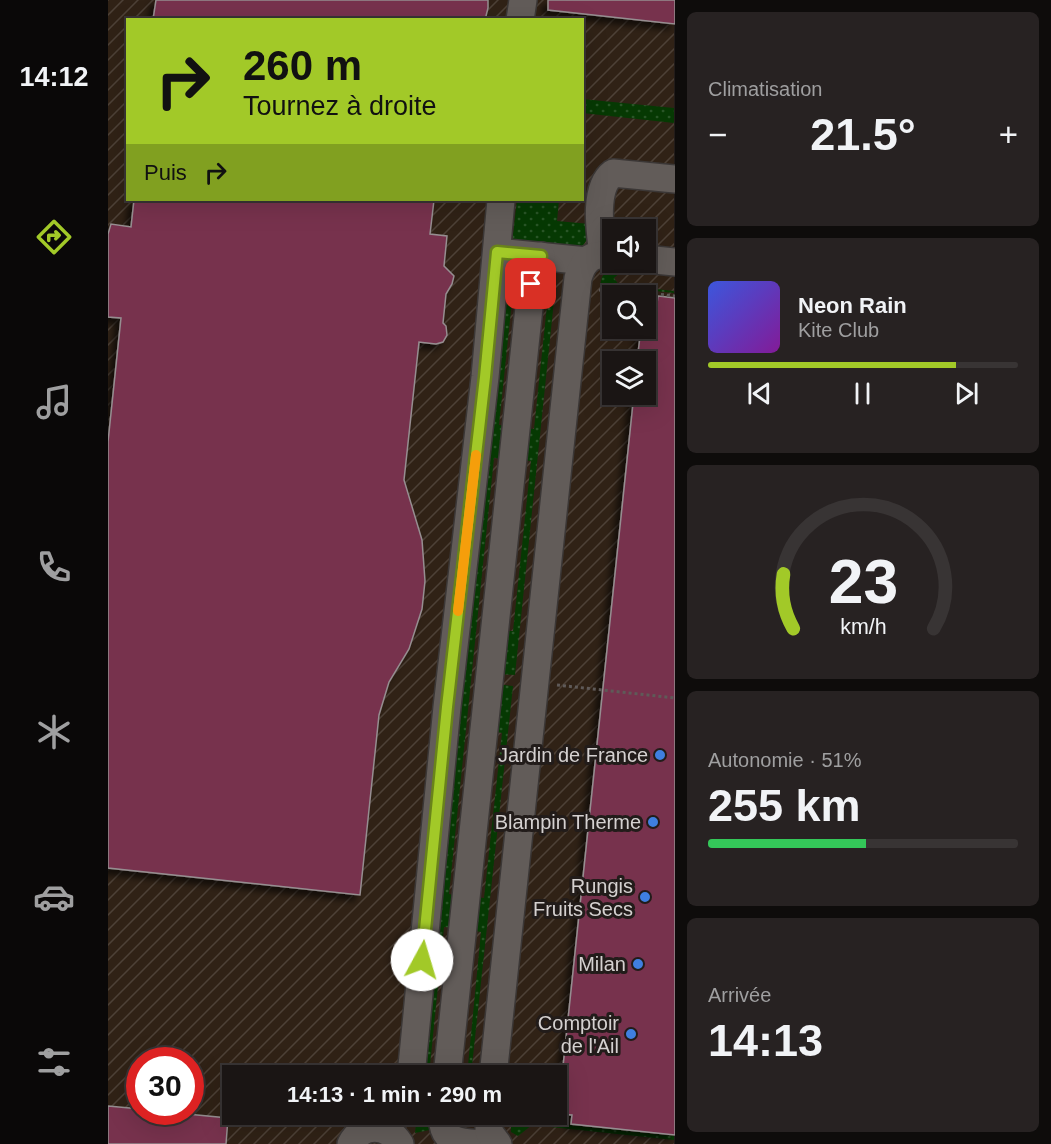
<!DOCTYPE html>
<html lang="fr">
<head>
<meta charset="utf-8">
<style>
	body { margin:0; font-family:Helvetica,sans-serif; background:#272222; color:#f1f3f6; height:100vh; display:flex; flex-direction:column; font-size:22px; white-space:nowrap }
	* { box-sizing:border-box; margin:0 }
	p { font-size:20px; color:#9f9fa0 }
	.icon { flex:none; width:33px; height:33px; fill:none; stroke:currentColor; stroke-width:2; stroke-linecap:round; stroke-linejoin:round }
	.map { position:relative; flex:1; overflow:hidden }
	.sheet { display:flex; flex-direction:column; gap:12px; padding:12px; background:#0e0c0b; width:376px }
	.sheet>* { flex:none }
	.banner { position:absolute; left:18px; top:18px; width:458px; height:183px; border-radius:0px; box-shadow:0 6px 24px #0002,0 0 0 2px #383434; background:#a2c928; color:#111; overflow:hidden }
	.buttons { position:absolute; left:494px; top:219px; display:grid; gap:12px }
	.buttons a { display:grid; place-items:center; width:54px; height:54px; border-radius:0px; background:#1a1514; box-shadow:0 6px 24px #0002,0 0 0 2px #383434; font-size:30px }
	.speed { position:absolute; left:18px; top:1047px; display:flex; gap:12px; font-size:30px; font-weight:700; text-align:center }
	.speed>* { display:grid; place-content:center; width:78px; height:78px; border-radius:50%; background:#1a1514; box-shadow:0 6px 24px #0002,0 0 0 2px #383434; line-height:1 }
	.speed .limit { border:9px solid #d22; background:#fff; color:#111 }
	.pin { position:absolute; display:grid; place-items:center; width:51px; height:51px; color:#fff; margin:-26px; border-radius:12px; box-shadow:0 3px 9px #0006 }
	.me { position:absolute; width:66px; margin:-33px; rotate:6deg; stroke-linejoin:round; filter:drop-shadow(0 0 4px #0008) }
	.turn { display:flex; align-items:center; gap:21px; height:126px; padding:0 18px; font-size:27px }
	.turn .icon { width:78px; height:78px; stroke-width:2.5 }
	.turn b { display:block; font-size:42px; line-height:51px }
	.then { display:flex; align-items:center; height:57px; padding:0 18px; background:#0003; gap:12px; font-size:22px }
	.big { font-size:45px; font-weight:600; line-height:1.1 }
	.sheet .tile { flex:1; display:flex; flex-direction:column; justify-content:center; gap:9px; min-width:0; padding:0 21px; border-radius:9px; background:#272222 }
	.sheet .dial { align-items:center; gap:0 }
	.dial svg { height:156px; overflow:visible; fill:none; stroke:#383434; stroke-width:7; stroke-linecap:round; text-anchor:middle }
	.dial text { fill:#f1f3f6; stroke:none }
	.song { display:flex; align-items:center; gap:18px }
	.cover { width:72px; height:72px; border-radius:9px; background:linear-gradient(135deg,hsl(230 70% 55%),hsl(290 70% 35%)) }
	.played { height:6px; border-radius:3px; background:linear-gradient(90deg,#a2c928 80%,#383434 80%) }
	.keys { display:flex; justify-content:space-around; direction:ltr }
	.heat { display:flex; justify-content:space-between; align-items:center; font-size:33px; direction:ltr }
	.charge { height:9px; border-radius:4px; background:linear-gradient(90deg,#34c759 51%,#383434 0) }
	.trip { position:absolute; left:114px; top:1065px; width:345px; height:60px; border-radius:0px; background:#1a1514; box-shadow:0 6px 24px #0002,0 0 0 2px #383434; font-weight:600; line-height:60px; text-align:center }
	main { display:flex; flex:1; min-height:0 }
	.menu { display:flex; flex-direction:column; width:108px; justify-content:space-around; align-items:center; background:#0a0808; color:#9f9fa0 }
	.menu .icon { width:42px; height:42px }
	.menu .current { color:#a2c928 }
	.menu b { font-size:27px; color:#f1f3f6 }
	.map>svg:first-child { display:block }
	.industrial { fill:url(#industrial-furrows); fill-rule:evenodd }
	.grass { fill:url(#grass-dots) }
	.building { fill:#77304e; stroke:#968e90; stroke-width:1.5; filter:url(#shadow) }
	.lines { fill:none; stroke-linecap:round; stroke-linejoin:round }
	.minor-casing { stroke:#3b3736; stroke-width:30 }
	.path { stroke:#5f5a58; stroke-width:3; stroke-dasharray:3 3; stroke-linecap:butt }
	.minor { stroke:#625c59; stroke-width:27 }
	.route-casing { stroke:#69831a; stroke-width:15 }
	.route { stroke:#a2c928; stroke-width:10 }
	.slow { stroke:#f59e0b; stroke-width:10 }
	.shop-dot { fill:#3f7fe0; stroke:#221c1a; stroke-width:2 }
	.labels { text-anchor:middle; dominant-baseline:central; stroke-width:6; stroke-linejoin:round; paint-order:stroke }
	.poi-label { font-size:20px; fill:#d5d1d0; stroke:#221c1a; text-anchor:end }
</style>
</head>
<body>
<main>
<nav class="menu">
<b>14:12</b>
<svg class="icon current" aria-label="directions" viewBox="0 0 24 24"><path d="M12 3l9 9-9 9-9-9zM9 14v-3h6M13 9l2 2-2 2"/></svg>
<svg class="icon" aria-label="music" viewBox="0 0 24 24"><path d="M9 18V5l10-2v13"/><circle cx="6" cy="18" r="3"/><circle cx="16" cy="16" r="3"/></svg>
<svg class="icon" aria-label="phone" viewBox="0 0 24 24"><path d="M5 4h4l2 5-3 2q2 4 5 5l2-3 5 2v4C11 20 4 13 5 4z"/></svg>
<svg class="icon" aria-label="climate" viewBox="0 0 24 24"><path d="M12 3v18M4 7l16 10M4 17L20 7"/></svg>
<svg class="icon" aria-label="car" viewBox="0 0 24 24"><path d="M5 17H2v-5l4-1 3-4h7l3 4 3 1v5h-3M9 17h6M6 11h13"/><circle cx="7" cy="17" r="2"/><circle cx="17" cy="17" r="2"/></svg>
<svg class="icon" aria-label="filters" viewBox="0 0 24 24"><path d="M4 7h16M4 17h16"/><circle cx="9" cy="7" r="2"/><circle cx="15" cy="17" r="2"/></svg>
</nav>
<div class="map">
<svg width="567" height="1144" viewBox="0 0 567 1144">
	<defs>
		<pattern id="industrial-furrows" width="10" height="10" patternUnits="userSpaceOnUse" patternTransform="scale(1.5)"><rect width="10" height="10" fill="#302216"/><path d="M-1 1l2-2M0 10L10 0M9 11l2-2" fill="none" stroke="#4d4137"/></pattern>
		<pattern id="grass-dots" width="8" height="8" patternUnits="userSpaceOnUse" patternTransform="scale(1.5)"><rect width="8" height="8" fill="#063903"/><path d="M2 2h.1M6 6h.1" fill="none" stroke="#295527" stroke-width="1.8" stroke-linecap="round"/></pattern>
		<filter id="shadow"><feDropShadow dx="-5.5" dy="5.5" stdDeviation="3" flood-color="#0009"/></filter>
	</defs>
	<rect width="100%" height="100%" fill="#221c1a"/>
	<!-- industrial -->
	<path class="industrial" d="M0,0h566v1144h-566zM20,20h454v180h-454zM504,230h33v32h-33zM504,296h33v32h-33zM504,362h33v32h-33zM32,1060h50v52h-50zM124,1076h324v38h-324z"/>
	<!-- grass -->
	<g class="grass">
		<path d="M474,99l92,9v15l-92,-10z"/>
		<path d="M409,200h42l-2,21 33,3c-2,11 -2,18 -10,24l-68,-5z"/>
		<path d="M400,261h3l-4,29 6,1 -14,134 9,1 -4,33 -10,-1 -45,436 9,2 -3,32 -11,-1 -15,148 -8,1z"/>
		<path d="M499,270h16l-9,8 5,7 55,6v2l-74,-8 2,-8z"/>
		<path d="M431,289l16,2 -40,384 -17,-1 4,-43h11l18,-170 -10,-1 3,-32 10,1 14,-133 -9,-2z"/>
		<path d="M389,684l16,2 -42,389 -4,1 14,-144 -11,-2 4,-33 10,1 18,-165 -10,-2z"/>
		<path d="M309,1115h19l-2,14 -19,4z"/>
		<path d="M403,1119l163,17v4l-142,-15 -14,11 -7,-4z"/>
	</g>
	<!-- building -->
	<g class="building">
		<path d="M48,0h332v8l-3,12h-332z"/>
		<path d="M440,0h127v24l-127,-14z"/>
		<path d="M26,200h300l-4,34 17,2 -3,30 10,10 -2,8 -6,10 -3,29 3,3 1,9 -4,7 -7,2 -17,-2 -15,138 18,60 3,41 -3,28 -13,40 -20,33 -10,33 -19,180 -252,-27v-426l13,-124 -13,-1v-83l3,-10 20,3z"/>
		<path d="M550,296l17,2v837l-104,-11 1,-9 -14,-1 76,-720h11v-32h-8l4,-34h4v-25l12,1z"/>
		<path d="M0,1106l32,3v3h26l62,6 -2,26h-118z"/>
	</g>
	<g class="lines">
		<!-- minor casing -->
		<g class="minor-casing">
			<g id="minor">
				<path d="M412,20l3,-20"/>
				<path d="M389,252l90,9"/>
				<path d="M495,255c-3,-23 -10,-67 10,-82l62,6"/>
				<path d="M537,259l30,3"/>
				<path d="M303,1076l36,-369 38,-330 16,-177"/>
				<path d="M339,1076l86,-806 8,-14"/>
				<path d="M385,1076l85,-798c7,-21 13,-24 34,-23"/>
				<path d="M335,1114c-3,30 18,28 42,30"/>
				<path d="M381,1114v18l9,12"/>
				<path d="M243,1144c11,-22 37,-20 49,0"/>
			</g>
		</g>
		<!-- path -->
		<g class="path">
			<path d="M491,290l48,6 10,4"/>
			<path d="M541,295l7,-1 19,2"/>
			<path d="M449,685l118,13"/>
		</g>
		<!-- minor -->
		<use href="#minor" class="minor"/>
	</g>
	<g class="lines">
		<!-- route casing -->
		<g class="route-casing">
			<path id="route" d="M314,960l25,-253 38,-330 12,-125 44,4 -9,14 -1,14"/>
		</g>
		<!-- route -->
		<use href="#route" class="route"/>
		<!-- slow -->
		<path class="slow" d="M350,611l18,-156"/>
	</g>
	<!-- markers -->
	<g class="shop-dot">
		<circle cx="552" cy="755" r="6"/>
		<circle cx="545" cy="822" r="6"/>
		<circle cx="537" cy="897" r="6"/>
		<circle cx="530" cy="964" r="6"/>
		<circle cx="523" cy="1034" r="6"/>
	</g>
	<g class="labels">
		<!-- poi labels -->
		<g class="poi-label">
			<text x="540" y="755">Jardin de France</text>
			<text x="533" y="822">Blampin Therme</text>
			<text x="525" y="886">Rungis<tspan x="525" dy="23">Fruits Secs</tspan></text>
			<text x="518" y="964">Milan</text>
			<text x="511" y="1023">Comptoir<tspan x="511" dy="23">de l'Ail</tspan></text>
		</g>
	</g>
</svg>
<div class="buttons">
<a><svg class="icon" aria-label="sound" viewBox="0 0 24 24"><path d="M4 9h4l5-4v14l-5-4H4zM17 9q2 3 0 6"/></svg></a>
<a><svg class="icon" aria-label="search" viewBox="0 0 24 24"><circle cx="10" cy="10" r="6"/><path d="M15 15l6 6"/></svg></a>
<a><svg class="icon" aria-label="layers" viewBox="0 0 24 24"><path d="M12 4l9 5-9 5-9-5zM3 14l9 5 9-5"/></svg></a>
</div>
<div class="speed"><div class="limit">30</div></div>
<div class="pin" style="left:423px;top:284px;background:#d93025"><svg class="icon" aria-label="arrive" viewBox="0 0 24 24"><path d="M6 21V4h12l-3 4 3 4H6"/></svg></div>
<svg class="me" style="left:314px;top:960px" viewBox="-20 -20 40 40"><circle r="19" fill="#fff"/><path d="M0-13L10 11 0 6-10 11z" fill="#a2c928"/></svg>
<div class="trip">14:13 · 1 min · 290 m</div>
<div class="banner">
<div class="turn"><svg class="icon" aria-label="right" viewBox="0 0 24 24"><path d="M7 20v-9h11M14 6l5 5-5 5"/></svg><div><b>260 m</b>Tournez à droite</div></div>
<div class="then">Puis<svg class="icon" aria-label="right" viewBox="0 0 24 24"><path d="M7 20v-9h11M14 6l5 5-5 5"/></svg></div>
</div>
</div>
<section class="sheet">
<div class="tile"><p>Climatisation</p>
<div class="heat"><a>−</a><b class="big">21.5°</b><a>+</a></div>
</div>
<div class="tile">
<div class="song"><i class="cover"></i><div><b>Neon Rain</b><p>Kite Club</p></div></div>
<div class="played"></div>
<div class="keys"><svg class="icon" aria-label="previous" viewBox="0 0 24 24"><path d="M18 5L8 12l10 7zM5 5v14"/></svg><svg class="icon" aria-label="pause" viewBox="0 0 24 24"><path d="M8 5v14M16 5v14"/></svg><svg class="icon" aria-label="next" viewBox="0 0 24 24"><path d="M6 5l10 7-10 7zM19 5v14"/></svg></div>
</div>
<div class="tile dial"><svg viewBox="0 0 100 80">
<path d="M14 69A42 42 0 1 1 86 69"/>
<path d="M14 69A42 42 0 0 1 9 41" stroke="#a2c928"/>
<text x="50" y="56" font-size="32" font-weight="700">23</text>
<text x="50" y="72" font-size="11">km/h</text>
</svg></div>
<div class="tile"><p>Autonomie · 51%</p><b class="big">255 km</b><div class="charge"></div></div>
<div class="tile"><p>Arrivée</p><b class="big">14:13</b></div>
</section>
</main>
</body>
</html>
